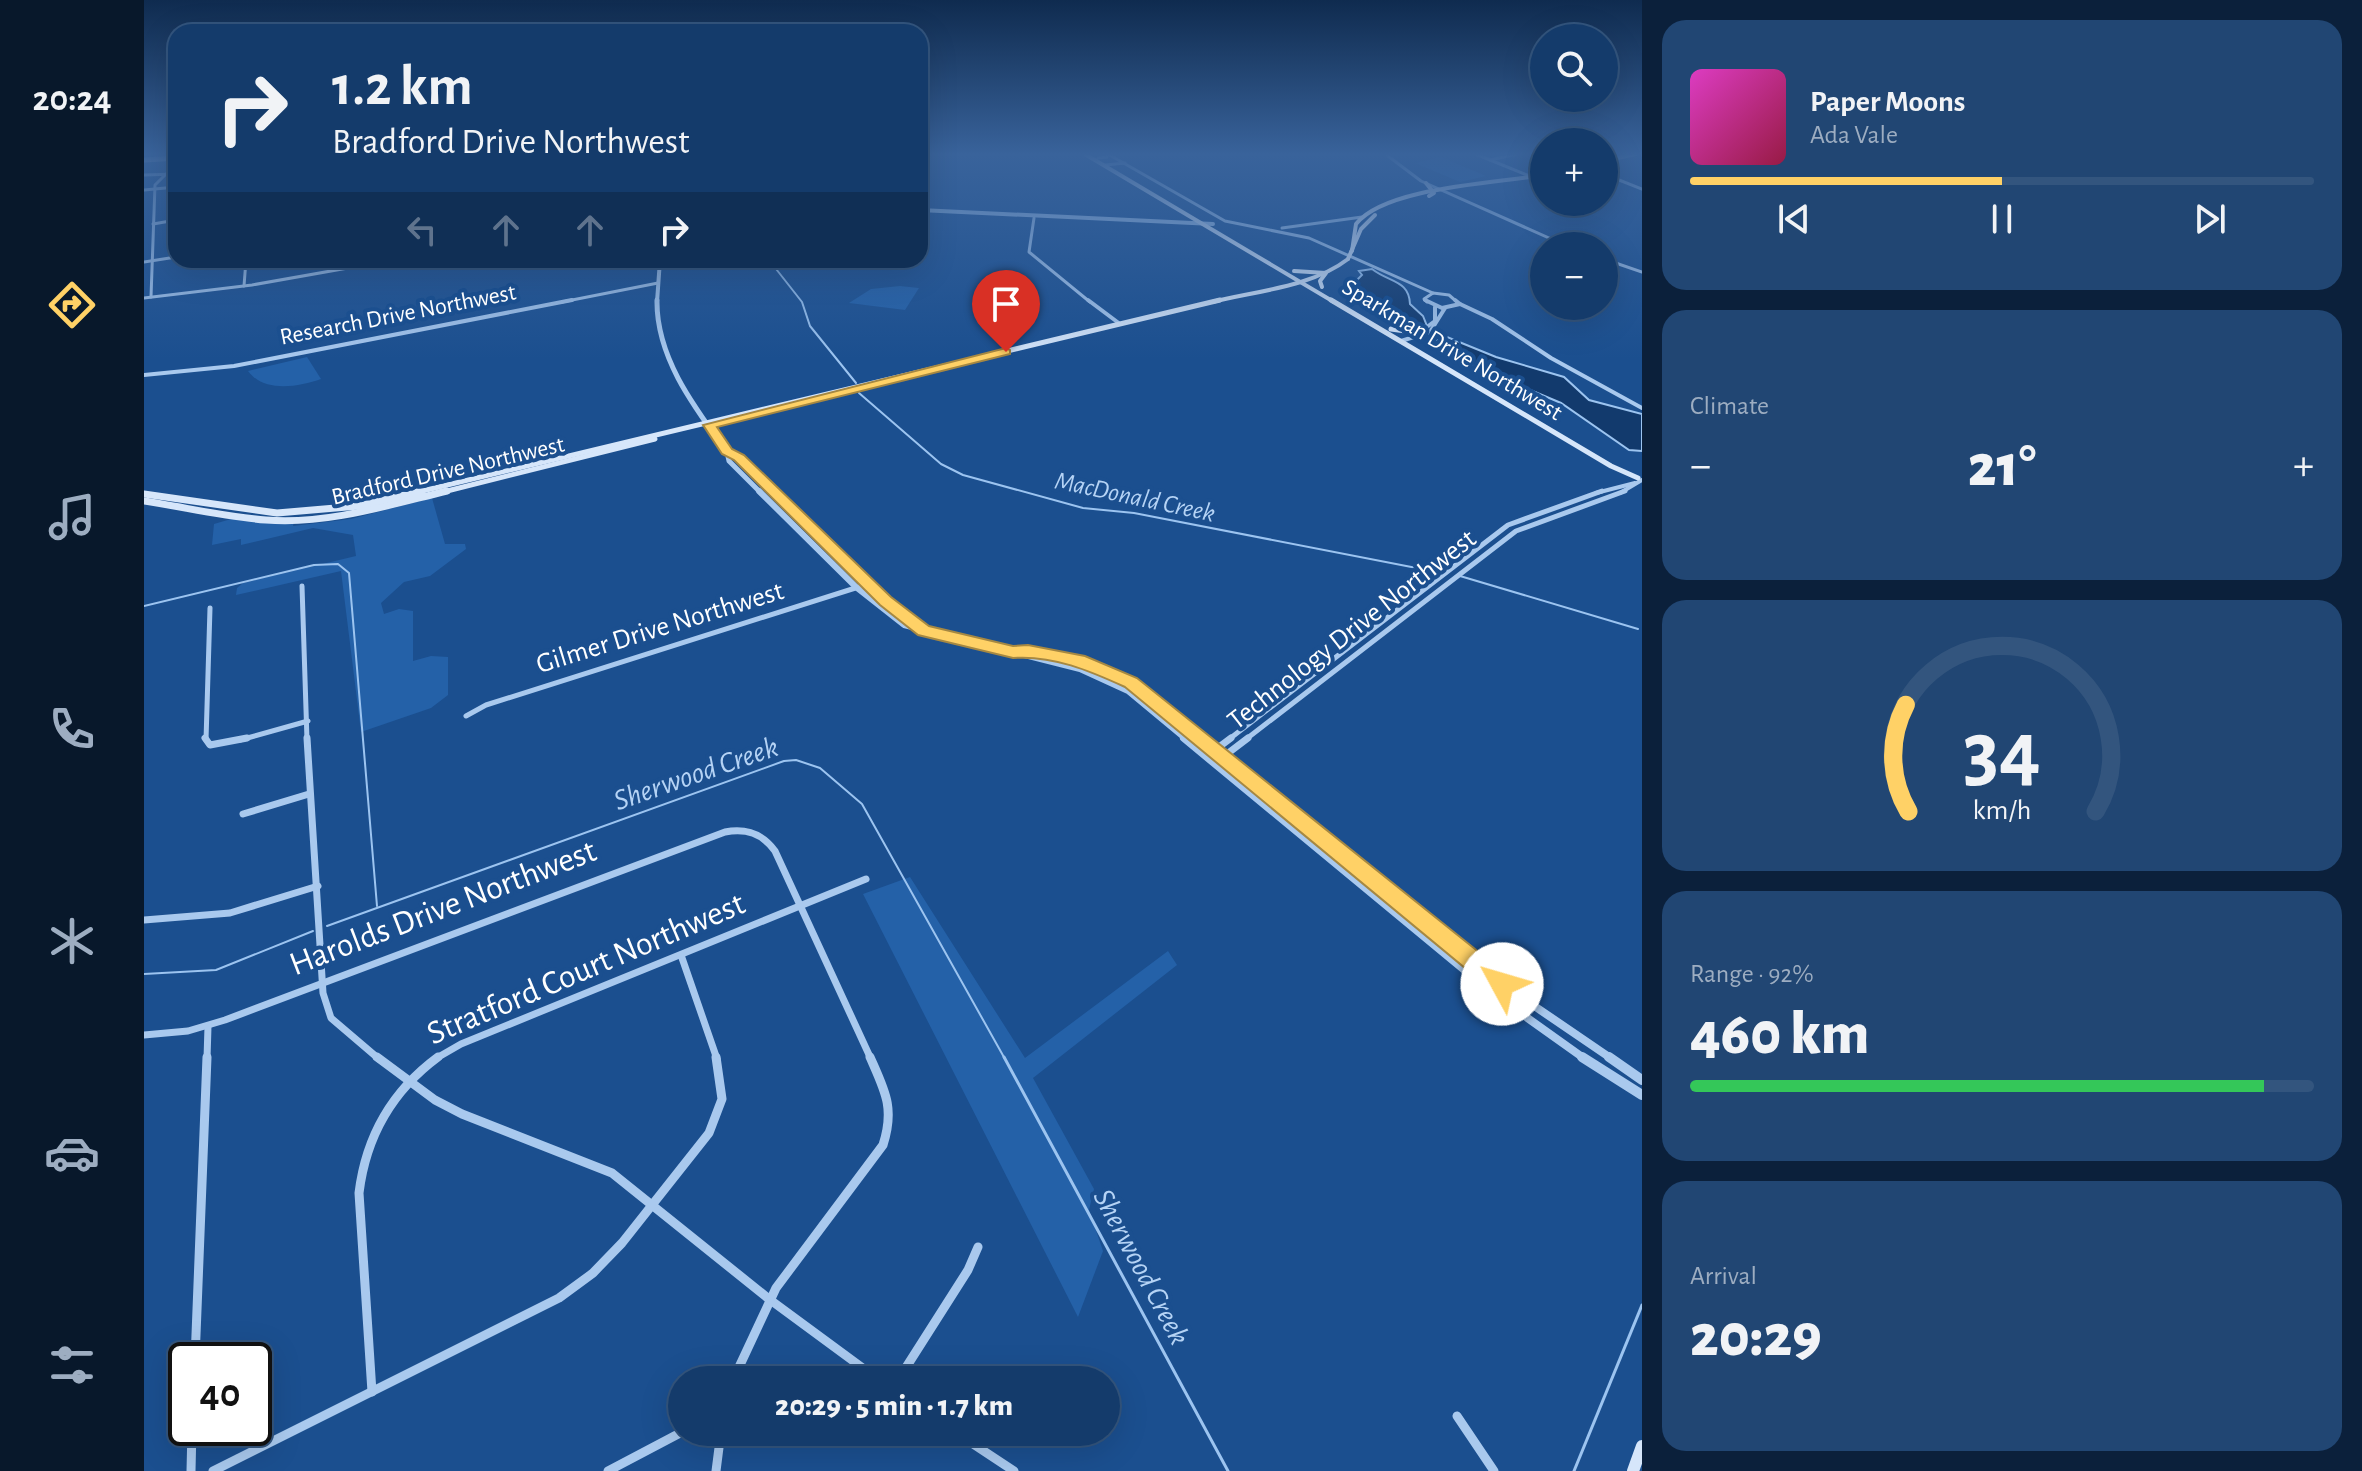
<!DOCTYPE html>
<html lang="en">
<head>
<meta charset="utf-8">
<style>
	body { margin:0; font-family:"Alegreya Sans",sans-serif; background:#214673; color:#f1f3f6; height:100vh; display:flex; flex-direction:column; font-size:30px; white-space:nowrap }
	* { box-sizing:border-box; margin:0 }
	p { font-size:26px; color:#9dadc1 }
	.icon { flex:none; width:44px; height:44px; fill:none; stroke:currentColor; stroke-width:2; stroke-linecap:round; stroke-linejoin:round }
	.map { position:relative; flex:1; overflow:hidden }
	.panel { display:flex; flex-direction:column; gap:20px; padding:20px; background:#0b203b; width:720px }
	.panel>* { flex:none }
	.hud { position:absolute; left:24px; top:24px; width:760px; height:244px; border-radius:24px; box-shadow:0 8px 32px #0002,0 0 0 2px #33557e; background:#143b6b; color:#f1f3f6; overflow:hidden }
	.fabs { position:absolute; left:1386px; top:24px; display:grid; gap:16px }
	.fabs a { display:grid; place-items:center; width:88px; height:88px; border-radius:50%; background:#143b6b; box-shadow:0 8px 32px #0002,0 0 0 2px #33557e; font-size:40px }
	.speed { position:absolute; left:24px; top:1342px; display:flex; gap:16px; font-size:40px; font-weight:700; text-align:center }
	.speed>* { display:grid; place-content:center; width:104px; height:104px; border-radius:50%; background:#143b6b; box-shadow:0 8px 32px #0002,0 0 0 2px #33557e; line-height:1 }
	.speed .limit { border:4px solid #111; border-radius:12px; background:#fff; color:#111 }
	.pin { position:absolute; display:grid; place-items:center; width:68px; height:68px; color:#fff; margin:-82px -34px; border-radius:50% 50% 50% 0; rotate:-45deg; box-shadow:0 0 8px #0007 }
	.pin .icon { rotate:45deg }
	.me { position:absolute; width:88px; margin:-44px; rotate:309deg; stroke-linejoin:round; filter:drop-shadow(0 0 6px #0008) }
	.turn { display:flex; align-items:center; gap:28px; height:168px; padding:0 32px; font-size:36px }
	.turn .icon { width:104px; height:104px; stroke-width:2.5 }
	.turn b { display:block; font-size:56px; line-height:68px }
	.lanes { display:flex; align-items:center; height:76px; padding:0 32px; background:#0003; justify-content:center; gap:40px; direction:ltr }
	.lanes .off { opacity:.35 }
	.big { font-size:60px; font-weight:800; line-height:1.1 }
	.panel .widget { flex:1; display:flex; flex-direction:column; justify-content:center; gap:12px; min-width:0; padding:0 28px; border-radius:24px; background:#214673 }
	.panel .dial { align-items:center; gap:0 }
	.dial svg { height:208px; overflow:visible; fill:none; stroke:#33557e; stroke-width:7; stroke-linecap:round; text-anchor:middle }
	.dial text { fill:#f1f3f6; stroke:none }
	.song { display:flex; align-items:center; gap:24px }
	.cover { width:96px; height:96px; border-radius:12px; background:linear-gradient(135deg,hsl(310 70% 55%),hsl(340 70% 35%)) }
	.played { height:8px; border-radius:4px; background:linear-gradient(90deg,#ffd166 50%,#33557e 50%) }
	.keys { display:flex; justify-content:space-around; direction:ltr }
	.heat { display:flex; justify-content:space-between; align-items:center; font-size:44px; direction:ltr }
	.charge { height:12px; border-radius:6px; background:linear-gradient(90deg,#34c759 92%,#33557e 0) }
	.trip { position:absolute; left:524px; top:1366px; width:452px; height:80px; border-radius:40px; background:#143b6b; box-shadow:0 8px 32px #0002,0 0 0 2px #33557e; font-weight:800; line-height:80px; text-align:center }
	main { display:flex; flex:1; min-height:0 }
	.dock { display:flex; flex-direction:column; width:144px; justify-content:space-around; align-items:center; background:#08182b; color:#9dadc1 }
	.dock .icon { width:56px; height:56px }
	.dock .selected { color:#ffd166 }
	.dock b { font-size:36px; color:#f1f3f6 }
	.map>svg:first-child { display:block }
	.green { fill:#2461a8 }
	.water { fill:#123a6d; stroke:#9cc4f0; stroke-width:2 }
	.lines { fill:none; stroke-linecap:round; stroke-linejoin:round }
	.stream-far1 { stroke:#9cc4f0; stroke-width:2 }
	.stream { stroke:#9cc4f0; stroke-width:3 }
	.minor-far4 { stroke:#a9c9ee; stroke-width:3 }
	.minor-far3 { stroke:#a9c9ee; stroke-width:4 }
	.minor-far2 { stroke:#a9c9ee; stroke-width:5 }
	.minor-far1 { stroke:#a9c9ee; stroke-width:7 }
	.minor { stroke:#a9c9ee; stroke-width:9 }
	.tertiary-far4 { stroke:#a9c9ee; stroke-width:4 }
	.tertiary-far3 { stroke:#a9c9ee; stroke-width:5 }
	.tertiary-far2 { stroke:#a9c9ee; stroke-width:6 }
	.tertiary-far1 { stroke:#a9c9ee; stroke-width:8 }
	.tertiary { stroke:#a9c9ee; stroke-width:10 }
	.secondary-far3 { stroke:#d6e6fa; stroke-width:4 }
	.secondary-far2 { stroke:#d6e6fa; stroke-width:5 }
	.secondary-far1 { stroke:#d6e6fa; stroke-width:7 }
	.secondary { stroke:#d6e6fa; stroke-width:12 }
	.trunk { stroke:#f8faff; stroke-width:5 }
	.secondary-bridge { stroke:#d6e6fa; stroke-width:4 }
	.route { fill:#ffd166; stroke:#a68842; stroke-width:2 }
	.labels { text-anchor:middle; dominant-baseline:central; stroke-width:8; stroke-linejoin:round; paint-order:stroke }
	.far-street-label { font-size:24px; fill:#fff; stroke:#1b4f8f }
	.far-water-label { font-size:26px; font-style:italic; fill:#b5d3f5; stroke:#1b4f8f }
	.street-label { font-size:28px; fill:#fff; stroke:#1b4f8f }
	.water-label { font-size:30px; font-style:italic; fill:#b5d3f5; stroke:#1b4f8f }
	.near-street-label { font-size:34px; fill:#fff; stroke:#1b4f8f }
</style>
</head>
<body>
<main>
<nav class="dock">
<b>20:24</b>
<svg class="icon selected" aria-label="directions" viewBox="0 0 24 24"><path d="M12 3l9 9-9 9-9-9zM9 14v-3h6M13 9l2 2-2 2"/></svg>
<svg class="icon" aria-label="music" viewBox="0 0 24 24"><path d="M9 18V5l10-2v13"/><circle cx="6" cy="18" r="3"/><circle cx="16" cy="16" r="3"/></svg>
<svg class="icon" aria-label="phone" viewBox="0 0 24 24"><path d="M5 4h4l2 5-3 2q2 4 5 5l2-3 5 2v4C11 20 4 13 5 4z"/></svg>
<svg class="icon" aria-label="climate" viewBox="0 0 24 24"><path d="M12 3v18M4 7l16 10M4 17L20 7"/></svg>
<svg class="icon" aria-label="car" viewBox="0 0 24 24"><path d="M5 17H2v-5l4-1 3-4h7l3 4 3 1v5h-3M9 17h6M6 11h13"/><circle cx="7" cy="17" r="2"/><circle cx="17" cy="17" r="2"/></svg>
<svg class="icon" aria-label="filters" viewBox="0 0 24 24"><path d="M4 7h16M4 17h16"/><circle cx="9" cy="7" r="2"/><circle cx="15" cy="17" r="2"/></svg>
</nav>
<div class="map">
<svg width="1498" height="1471" viewBox="0 0 1498 1471">
	<rect width="100%" height="100%" fill="#1b4f8f"/>
	<!-- green -->
	<g class="green">
		<path d="M1297,157l45,19 -26,6 -45,-19z"/>
		<path d="M756,286l19,2 -14,22 -56,-7 22,-14z"/>
		<path d="M163,357l14,22c-23,8 -57,14 -73,-8z"/>
		<path d="M288,498l13,46h20l1,5 -36,27 -26,6 -23,21 3,11 15,-5 14,2v50l18,-5 17,1v38l-17,13 -70,24 -20,-161 -105,24 1,-7 6,-5 113,-27 -3,-21 -40,-7 -72,17v-6l-29,6 2,-21 17,-5 63,3 -1,4 58,-7z"/>
		<path d="M766,877l115,181 143,-107 9,14 -144,113 61,111 -5,21 14,41 -25,66 -215,-423z"/>
	</g>
	<!-- water -->
	<g class="water">
		<path d="M1228,269c18,14 37,11 38,35l13,12 4,10 -20,-3 -14,-16 -38,-17v-8l7,-7 -3,-4z"/>
		<path d="M1298,335l54,22 68,20 25,23 53,14v37l-13,-1 -68,-47 -85,-36 -43,-30z"/>
	</g>
	<g class="lines">
		<!-- stream-far1 -->
		<g class="stream-far1">
			<path d="M625,260l33,42 8,24 46,57"/>
			<path d="M715,393l82,71 22,11 120,33 51,5 298,58"/>
			<path d="M1316,576l178,53"/>
			<path d="M0,606l170,-41 24,-1 11,9 28,333"/>
			<path d="M183,926l457,-165 12,-1 24,8 42,36 143,255"/>
			<path d="M0,974l72,-4 97,-39"/>
		</g>
		<!-- stream -->
		<g class="stream">
			<path d="M860,1057l224,414"/>
			<path d="M1430,1471l68,-166"/>
		</g>
		<!-- minor-far4 -->
		<g class="minor-far4">
			<path d="M1240,153l37,28 146,65"/>
			<path d="M1329,153l59,24"/>
			<path d="M954,158l9,-1 -1,-4 119,68 84,17 124,55"/>
			<path d="M1346,160l32,-7"/>
			<path d="M961,165l20,-2"/>
			<path d="M1460,174l38,15"/>
			<path d="M0,175l32,-1"/>
			<path d="M0,190l32,-3"/>
			<path d="M890,218l-5,34 61,50"/>
			<path d="M9,224l23,-4"/>
			<path d="M1138,228l80,-11"/>
			<path d="M1460,259l38,13"/>
			<path d="M0,262l32,-5"/>
			<path d="M100,286l2,-26"/>
			<path d="M7,297l4,-112 11,-11"/>
			<path d="M0,298l108,-13 141,-25"/>
			<path d="M418,302l96,-19"/>
			<path d="M1283,302l-3,-3 9,-6 16,2 8,7"/>
		</g>
		<!-- minor-far3 -->
		<g class="minor-far3">
			<path d="M944,300l32,24"/>
			<path d="M1281,300l17,8 18,-4 -5,-4"/>
			<path d="M1316,304l32,15 59,39 91,50"/>
			<path d="M1272,335l19,-14v-14"/>
			<path d="M1257,341l29,-9 15,-24"/>
			<path d="M0,375l90,-9 338,-66"/>
			<path d="M1452,493l39,-10"/>
			<path d="M1476,493l22,-13"/>
		</g>
		<!-- minor-far2 -->
		<g class="minor-far2">
			<path d="M158,586l5,154"/>
			<path d="M322,716l20,-11 382,-121"/>
			<path d="M62,740l4,-132"/>
			<path d="M96,740l68,-19"/>
			<path d="M1084,740l280,-215 94,-34"/>
			<path d="M1101,740l271,-209 109,-40"/>
		</g>
		<!-- minor-far1 -->
		<g class="minor-far1">
			<path d="M61,738l5,7 37,-7"/>
			<path d="M163,738l16,255 8,25 48,41"/>
			<path d="M1069,760l10,-3 25,-19"/>
			<path d="M1069,760l2,-10 16,-12"/>
			<path d="M99,814l66,-20"/>
			<path d="M0,920l86,-7 88,-27"/>
			<path d="M537,955l36,104"/>
			<path d="M0,1035l44,-4 37,-11 500,-188c21,-4 37,1 50,19l96,208"/>
			<path d="M63,1059l1,-33"/>
			<path d="M291,1059l26,-15 405,-165"/>
		</g>
		<!-- minor -->
		<g class="minor">
			<path d="M233,1057l58,43 27,14 150,59 157,126 110,81"/>
			<path d="M51,1360l12,-303"/>
			<path d="M589,1380l43,-92 107,-143c12,-37 2,-54 -13,-88"/>
			<path d="M754,1380l70,-110 10,-23"/>
			<path d="M228,1392l-13,-199c7,-57 33,-102 79,-136"/>
			<path d="M1313,1416l37,55"/>
			<path d="M811,1432l59,39"/>
			<path d="M47,1471l1,-43"/>
			<path d="M69,1471l346,-173 34,-25 29,-30 87,-110 13,-34 -6,-42"/>
			<path d="M464,1471l74,-39"/>
			<path d="M572,1471l5,-39"/>
		</g>
		<!-- tertiary-far4 -->
		<g class="tertiary-far4">
			<path d="M776,210l293,14"/>
			<path d="M513,302l3,-42"/>
		</g>
		<!-- tertiary-far3 -->
		<g class="tertiary-far3">
			<path d="M513,300c-1,57 37,107 70,152l2,9 32,32"/>
			<path d="M583,452l12,6 36,35"/>
		</g>
		<!-- tertiary-far2 -->
		<g class="tertiary-far2">
			<path d="M615,491l98,97 47,37 176,44 48,22 59,49"/>
			<path d="M628,491l113,110 38,30"/>
			<path d="M876,653c12,-3 24,1 36,3 61,13 102,45 149,84"/>
		</g>
		<!-- tertiary-far1 -->
		<g class="tertiary-far1">
			<path d="M1040,738l307,254 94,67"/>
			<path d="M1058,738l300,246 110,75"/>
		</g>
		<!-- tertiary -->
		<g class="tertiary">
			<path d="M1438,1057l60,38"/>
			<path d="M1465,1057l33,23"/>
		</g>
		<!-- secondary-far3 -->
		<g class="secondary-far3">
			<path d="M939,153l251,149"/>
			<path d="M1460,161l36,-8"/>
			<path d="M1282,183l8,10 -5,3"/>
			<path d="M1208,251l4,-27c29,-37 142,-41 188,-49"/>
			<path d="M1207,252l10,-23 14,-14"/>
			<path d="M1150,271l32,2 -6,8 2,6"/>
			<path d="M1068,302c44,-11 100,-15 136,-43"/>
		</g>
		<!-- secondary-far2 -->
		<g class="secondary-far2">
			<path d="M1187,300l280,166 27,12"/>
			<path d="M1247,329l29,4"/>
			<path d="M270,493l806,-193"/>
			<path d="M295,493l216,-54"/>
		</g>
		<!-- secondary-far1 -->
		<g class="secondary-far1">
			<path d="M0,494l133,19 82,-7 63,-15"/>
			<path d="M0,501c40,6 81,16 122,19 60,5 123,-15 181,-29"/>
		</g>
		<!-- secondary -->
		<path class="secondary" d="M1489,1471l9,-25"/>
		<!-- trunk -->
		<path class="trunk" d="M0,160l32,-2"/>
		<!-- secondary-bridge -->
		<path class="secondary-bridge" d="M1204,259l3,-7"/>
	</g>
	<!-- sky -->
	<linearGradient id="sky" x2="0" y2="1"><stop stop-color="#0f2b4f"/><stop offset="0.43" stop-color="#39639b"/><stop offset="1" stop-color="#39639b" stop-opacity="0"/></linearGradient>
	<rect width="1498" height="359" fill="url(#sky)"/>
	<!-- route -->
	<path class="route" d="M862,348l4,2v4l-293,73 15,22 12,6 147,142 38,29 84,20 15,-1 57,11 52,22 373,299 3,7 -3,8 -8,3 -8,-3 -369,-305c-35,-16 -72,-32 -112,-29l-95,-23 -38,-30 -146,-145 -12,-6 -19,-29z"/>
	<g class="labels">
		<!-- far-street labels -->
		<g class="far-street-label">
			<text transform="translate(254 315) rotate(-11)">Research Drive Northwest</text>
			<text transform="translate(1308 350) rotate(31)">Sparkman Drive Northwest</text>
			<text transform="translate(304 471) rotate(-13)">Bradford Drive Northwest</text>
		</g>
		<!-- far-water labels -->
		<g class="far-water-label">
			<text transform="translate(991 497) rotate(12)">MacDonald Creek</text>
		</g>
		<!-- street labels -->
		<g class="street-label">
			<text transform="translate(516 628) rotate(-17)">Gilmer Drive Northwest</text>
			<text transform="translate(1208 630) rotate(-38)">Technology Drive Northwest</text>
		</g>
		<!-- water labels -->
		<g class="water-label">
			<text transform="translate(552 774) rotate(-19)">Sherwood Creek</text>
			<text transform="translate(997 1267) rotate(62)">Sherwood Creek</text>
		</g>
		<!-- near-street labels -->
		<g class="near-street-label">
			<text transform="translate(299 908) rotate(-21)">Harolds Drive Northwest</text>
			<text transform="translate(442 969) rotate(-23)">Stratford Court Northwest</text>
		</g>
	</g>
</svg>
<div class="fabs">
<a><svg class="icon" aria-label="search" viewBox="0 0 24 24"><circle cx="10" cy="10" r="6"/><path d="M15 15l6 6"/></svg></a>
<a>+</a>
<a>−</a>
</div>
<div class="speed"><div class="limit">40</div></div>
<div class="pin" style="left:862px;top:352px;background:#d93025"><svg class="icon" aria-label="arrive" viewBox="0 0 24 24"><path d="M6 21V4h12l-3 4 3 4H6"/></svg></div>
<svg class="me" style="left:1358px;top:984px" viewBox="-20 -20 40 40"><circle r="19" fill="#fff"/><path d="M0-13L10 11 0 6-10 11z" fill="#ffd166"/></svg>
<div class="trip">20:29 · 5 min · 1.7 km</div>
<div class="hud">
<div class="turn"><svg class="icon" aria-label="right" viewBox="0 0 24 24"><path d="M7 20v-9h11M14 6l5 5-5 5"/></svg><div><b>1.2 km</b>Bradford Drive Northwest</div></div>
<div class="lanes"><svg class="icon off" aria-label="left" viewBox="0 0 24 24"><path d="M17 20v-9H6M10 6l-5 5 5 5"/></svg><svg class="icon off" aria-label="ahead" viewBox="0 0 24 24"><path d="M12 20V5M6 11l6-6 6 6"/></svg><svg class="icon off" aria-label="ahead" viewBox="0 0 24 24"><path d="M12 20V5M6 11l6-6 6 6"/></svg><svg class="icon" aria-label="right" viewBox="0 0 24 24"><path d="M7 20v-9h11M14 6l5 5-5 5"/></svg></div>
</div>
</div>
<section class="panel">
<div class="widget">
<div class="song"><i class="cover"></i><div><b>Paper Moons</b><p>Ada Vale</p></div></div>
<div class="played"></div>
<div class="keys"><svg class="icon" aria-label="previous" viewBox="0 0 24 24"><path d="M18 5L8 12l10 7zM5 5v14"/></svg><svg class="icon" aria-label="pause" viewBox="0 0 24 24"><path d="M8 5v14M16 5v14"/></svg><svg class="icon" aria-label="next" viewBox="0 0 24 24"><path d="M6 5l10 7-10 7zM19 5v14"/></svg></div>
</div>
<div class="widget"><p>Climate</p>
<div class="heat"><a>−</a><b class="big">21°</b><a>+</a></div>
</div>
<div class="widget dial"><svg viewBox="0 0 100 80">
<path d="M14 69A42 42 0 1 1 86 69"/>
<path d="M14 69A42 42 0 0 1 13 28" stroke="#ffd166"/>
<text x="50" y="56" font-size="32" font-weight="700">34</text>
<text x="50" y="72" font-size="11">km/h</text>
</svg></div>
<div class="widget"><p>Range · 92%</p><b class="big">460 km</b><div class="charge"></div></div>
<div class="widget"><p>Arrival</p><b class="big">20:29</b></div>
</section>
</main>
</body>
</html>
